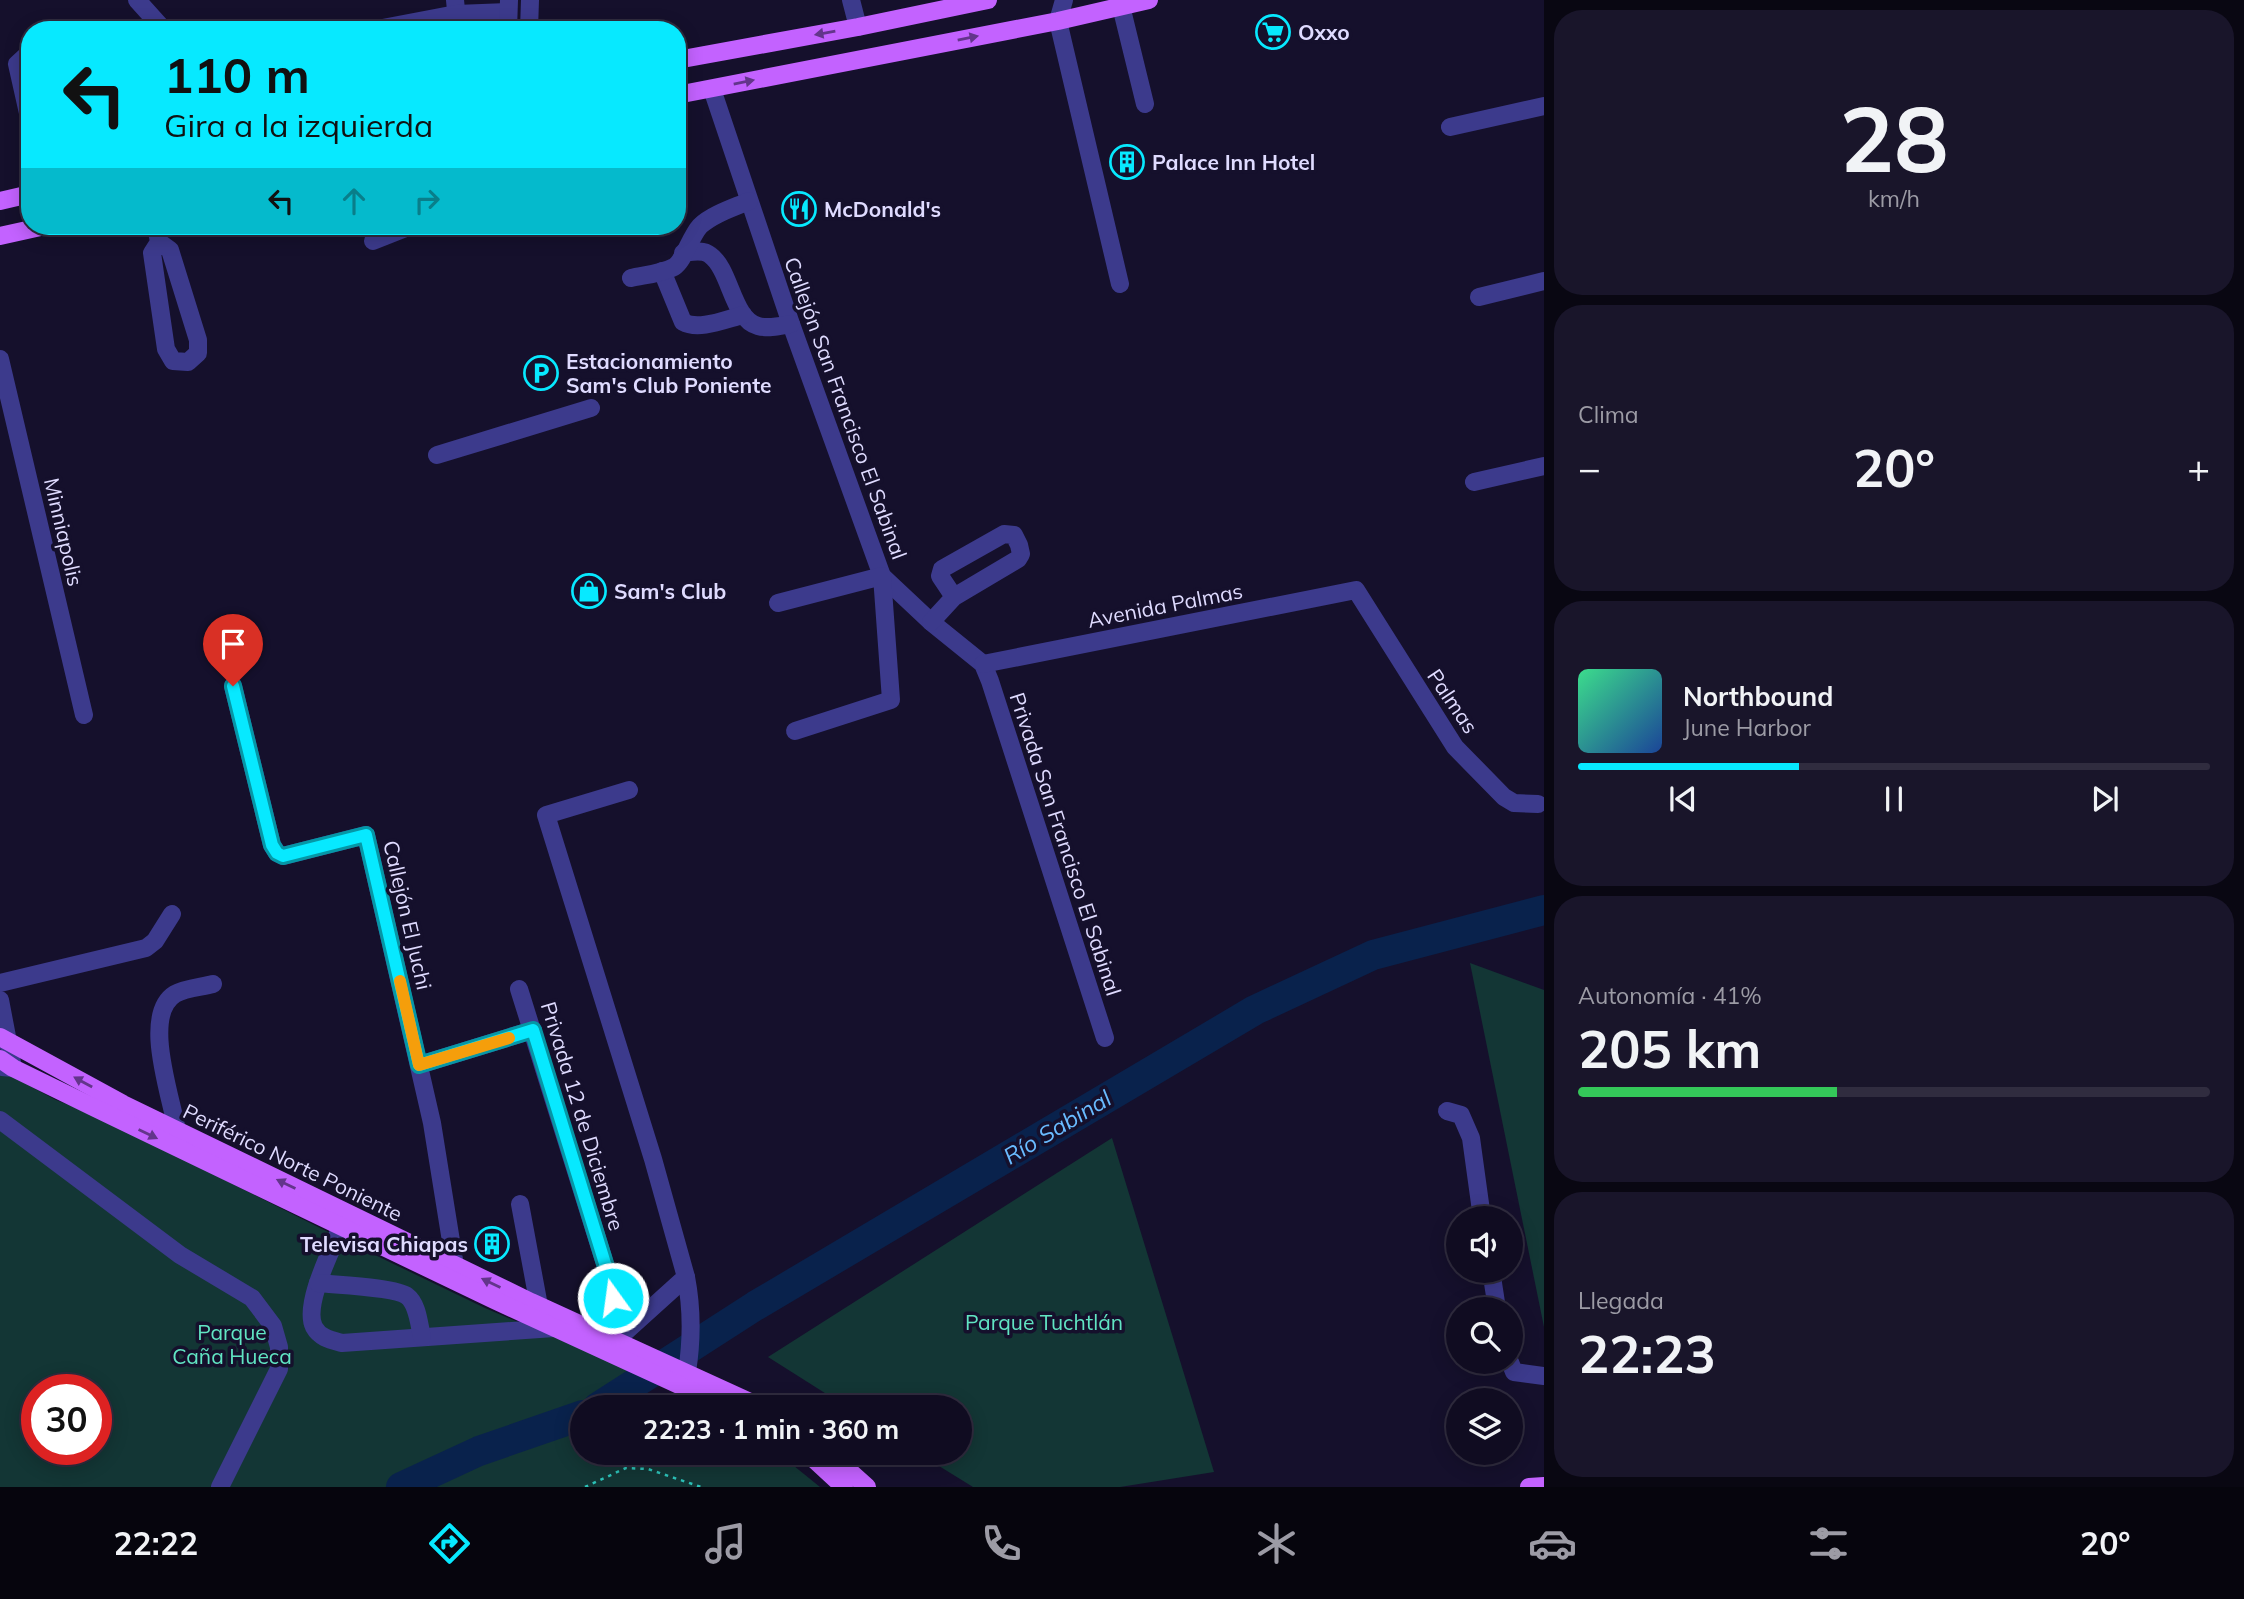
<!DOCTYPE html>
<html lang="es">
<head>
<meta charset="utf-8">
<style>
	body { margin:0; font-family:Mulish,sans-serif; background:#19152a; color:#f1f3f6; height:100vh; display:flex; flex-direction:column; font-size:26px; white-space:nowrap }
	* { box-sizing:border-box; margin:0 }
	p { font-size:23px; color:#9c9ba5 }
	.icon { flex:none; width:38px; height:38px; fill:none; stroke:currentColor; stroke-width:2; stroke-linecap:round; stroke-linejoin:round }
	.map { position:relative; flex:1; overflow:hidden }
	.drawer { display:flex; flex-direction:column; gap:10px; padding:10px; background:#090712; width:700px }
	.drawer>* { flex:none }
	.banner { position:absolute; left:21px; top:21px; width:665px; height:214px; border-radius:28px; box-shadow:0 4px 18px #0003,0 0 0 2px #302c3f; background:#07e9ff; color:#111; overflow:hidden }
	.buttons { position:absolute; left:1446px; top:1206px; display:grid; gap:14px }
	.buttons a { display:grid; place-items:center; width:77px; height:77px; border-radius:50%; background:#100c21; box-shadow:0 4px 18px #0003,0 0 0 2px #302c3f; font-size:35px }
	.speed { position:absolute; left:21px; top:1374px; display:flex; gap:14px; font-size:35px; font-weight:700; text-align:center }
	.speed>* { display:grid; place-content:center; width:91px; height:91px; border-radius:50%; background:#100c21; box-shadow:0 4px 18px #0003,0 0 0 2px #302c3f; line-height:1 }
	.speed .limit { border:10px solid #d22; background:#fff; color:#111 }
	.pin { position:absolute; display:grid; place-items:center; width:60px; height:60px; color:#fff; margin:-72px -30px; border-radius:50% 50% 50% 0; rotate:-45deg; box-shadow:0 0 7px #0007 }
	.pin .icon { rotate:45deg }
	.me { position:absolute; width:77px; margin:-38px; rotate:346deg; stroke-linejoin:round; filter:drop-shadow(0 0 5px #0008) }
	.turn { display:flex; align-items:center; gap:24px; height:147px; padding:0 28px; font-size:32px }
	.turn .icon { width:91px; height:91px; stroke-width:2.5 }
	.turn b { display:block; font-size:49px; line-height:60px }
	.lanes { display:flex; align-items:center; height:66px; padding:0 28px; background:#0003; justify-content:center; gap:35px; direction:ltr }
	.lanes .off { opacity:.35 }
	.big { font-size:52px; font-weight:700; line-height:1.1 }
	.drawer .widget { flex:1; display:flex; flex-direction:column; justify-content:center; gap:10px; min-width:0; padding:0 24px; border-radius:28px; background:#19152a }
	.drawer .dial { align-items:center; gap:0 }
	.dial b { font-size:91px; line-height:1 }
	.song { display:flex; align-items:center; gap:21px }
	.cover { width:84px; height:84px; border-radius:10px; background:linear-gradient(135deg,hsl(150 70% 55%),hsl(220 70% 35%)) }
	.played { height:7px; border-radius:4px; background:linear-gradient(90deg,#07e9ff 35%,#302c3f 35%) }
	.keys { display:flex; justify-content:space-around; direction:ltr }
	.heat { display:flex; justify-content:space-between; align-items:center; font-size:38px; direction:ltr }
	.charge { height:10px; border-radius:5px; background:linear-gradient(90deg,#34c759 41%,#302c3f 0) }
	.trip { position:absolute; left:570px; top:1395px; width:402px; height:70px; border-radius:35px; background:#100c21; box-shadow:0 4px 18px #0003,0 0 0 2px #302c3f; font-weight:700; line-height:70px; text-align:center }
	.dock { display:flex; height:112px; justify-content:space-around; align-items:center; background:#06050d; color:#9c9ba5 }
	.dock .icon { width:49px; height:49px }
	.dock .selected { color:#07e9ff }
	.dock b { font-size:32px; color:#f1f3f6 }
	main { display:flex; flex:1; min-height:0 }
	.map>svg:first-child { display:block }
	.green { fill:#133635; fill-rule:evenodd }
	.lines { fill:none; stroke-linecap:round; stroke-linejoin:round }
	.river { stroke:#09224c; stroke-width:30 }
	.path { stroke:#2cc2b8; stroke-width:2.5; stroke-dasharray:3.5 5; stroke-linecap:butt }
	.minor { stroke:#3c3a8c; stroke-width:18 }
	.major { stroke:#c362ff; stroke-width:18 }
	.oneway { fill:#63358b }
	.route-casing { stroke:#0597a6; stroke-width:18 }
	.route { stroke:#07e9ff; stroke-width:12 }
	.slow { stroke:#f59e0b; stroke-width:12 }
	.labels { text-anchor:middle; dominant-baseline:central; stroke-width:7; stroke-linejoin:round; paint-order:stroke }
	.poi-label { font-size:21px; font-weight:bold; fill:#dfdbff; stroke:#15102c; text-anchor:start }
	.street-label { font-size:21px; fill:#dfdbff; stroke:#15102c }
	.park-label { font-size:21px; fill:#61e5c3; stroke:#15102c }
	.water-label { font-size:23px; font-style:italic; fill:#69bbff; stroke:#15102c }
</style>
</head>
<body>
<main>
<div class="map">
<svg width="1544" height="1487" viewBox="0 0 1544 1487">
	<rect width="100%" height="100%" fill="#15102c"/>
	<!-- green -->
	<g class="green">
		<path d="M1470,963l74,27v337z"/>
		<path d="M0,1070l56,30 43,17 249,125 137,66 148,63 11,7 -46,29h-15v45l195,1 42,34h-820zM37,1390h59v59h-59z"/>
		<path d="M1112,1138l102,334 -94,15h-147l-55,-34 43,-1v-45h-114l-79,-50z"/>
		<path d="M668,1399l18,8h-64z"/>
	</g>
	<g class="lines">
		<!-- river -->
		<g class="river">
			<path d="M598,1407l157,-101 500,-296 118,-55 171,-45"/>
			<path d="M401,1487l78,-36 104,-36"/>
		</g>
		<!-- path -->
		<path class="path" d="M585,1487l41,-19 22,1 53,18"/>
		<!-- minor -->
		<g class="minor">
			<path d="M137,0l27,30"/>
			<path d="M455,0l3,30"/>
			<path d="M851,0l7,27"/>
			<path d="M1064,0l-6,21 62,263"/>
			<path d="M1121,6l24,98"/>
			<path d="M372,30l84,-16 52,-2"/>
			<path d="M508,30l1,-30"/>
			<path d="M529,30l1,-30"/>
			<path d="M30,52l-13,12 13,58"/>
			<path d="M712,89l79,235 91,252 49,46 52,42 7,17 115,357"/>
			<path d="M1450,127l94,-21"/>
			<path d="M156,226l3,16 11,8 28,90v13l-10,9 -15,-1 -7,-12 -14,-96 7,-11"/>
			<path d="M373,241l38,-15"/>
			<path d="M683,253c8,-1 20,-4 27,2 21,15 22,64 48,71 11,3 22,0 33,-2"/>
			<path d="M662,271l21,51c16,9 43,-3 60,-7"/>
			<path d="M631,278c13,-3 30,-4 43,-11 10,-6 16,-30 26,-41 13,-12 33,-18 49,-25"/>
			<path d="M1479,297l65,-16"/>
			<path d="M0,359l84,356"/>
			<path d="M437,455l154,-47"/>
			<path d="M1474,482l70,-16"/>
			<path d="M778,603l104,-27 9,124 -96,31"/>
			<path d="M931,622l23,-25 64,-38 3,-5 -2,-9 -5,-10 -10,-1 -62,35 -2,7 14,21"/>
			<path d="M983,664l373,-74 99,157 49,50 10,6 24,1"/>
			<path d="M233,686l39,159 5,8 6,3 83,-21 66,288 23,143"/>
			<path d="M0,983l146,-35 9,-7 17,-27"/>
			<path d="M519,989l92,294 4,29 -10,26"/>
			<path d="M0,1000l13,68 -11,-1"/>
			<path d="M419,1065l114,-35"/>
			<path d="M1447,1111l14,4 10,23 11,80"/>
			<path d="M0,1120l180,135 72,43 21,28 6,21v22l-59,118"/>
			<path d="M177,1131c-5,-33 -36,-116 -2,-137 10,-6 27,-7 38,-10"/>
			<path d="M520,1204l19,102"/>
			<path d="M341,1227c-9,22 -38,78 -27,100 6,11 17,13 28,16l212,-15"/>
			<path d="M1491,1270l6,39"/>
			<path d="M686,1277c6,31 6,63 1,95"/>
			<path d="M318,1283c17,2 78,4 89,13 11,8 12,29 15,41"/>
			<path d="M614,1342l72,-65 -33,-118 -107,-344 83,-25"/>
			<path d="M1510,1362l4,10 30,4"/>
		</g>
		<!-- major -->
		<g class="major">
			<path d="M677,60l181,-33 130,-27"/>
			<path d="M677,95l381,-74 91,-21"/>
			<path d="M0,201l30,-7"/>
			<path d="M0,236l45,-10"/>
			<path d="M0,1037l123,67 408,198 230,105"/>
			<path d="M0,1059l13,9 82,40 399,192 233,107"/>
			<path d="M806,1452l38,35"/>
			<path d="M828,1452l39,35"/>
			<path d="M1529,1487l15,-1"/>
		</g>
	</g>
	<!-- one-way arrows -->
	<defs><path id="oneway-solid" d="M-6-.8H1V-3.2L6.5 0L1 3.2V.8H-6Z" transform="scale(1.75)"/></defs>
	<g class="oneway">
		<use href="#oneway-solid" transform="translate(825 33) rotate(170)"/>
		<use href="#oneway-solid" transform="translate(968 38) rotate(-11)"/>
		<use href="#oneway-solid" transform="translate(744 82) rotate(-11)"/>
		<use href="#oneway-solid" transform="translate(83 1082) rotate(-151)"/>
		<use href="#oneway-solid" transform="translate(148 1134) rotate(26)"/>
		<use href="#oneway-solid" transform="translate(286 1184) rotate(-154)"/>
		<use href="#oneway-solid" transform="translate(491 1283) rotate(-154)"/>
	</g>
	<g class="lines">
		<!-- route casing -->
		<g class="route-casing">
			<path id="route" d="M233,686l39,159 5,8 6,3 83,-21 53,230 114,-35 78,253 2,15"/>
		</g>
		<!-- route -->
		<use href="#route" class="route"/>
		<!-- slow -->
		<path class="slow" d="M400,981l19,84 90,-27"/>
	</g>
	<!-- icons -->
	<defs>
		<g id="supermarket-ring" transform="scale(1.75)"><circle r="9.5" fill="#15102c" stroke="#07e9ff" stroke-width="1.5"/><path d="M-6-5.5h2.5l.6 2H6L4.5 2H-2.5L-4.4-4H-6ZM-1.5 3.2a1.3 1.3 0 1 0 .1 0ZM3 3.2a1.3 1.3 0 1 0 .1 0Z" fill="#07e9ff"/></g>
		<g id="building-ring" transform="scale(1.75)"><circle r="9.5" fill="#15102c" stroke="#07e9ff" stroke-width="1.5"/><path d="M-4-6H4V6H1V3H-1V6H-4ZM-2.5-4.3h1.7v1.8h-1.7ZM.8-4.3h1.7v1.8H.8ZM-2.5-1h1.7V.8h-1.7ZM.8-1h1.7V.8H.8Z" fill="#07e9ff"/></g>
		<g id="restaurant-ring" transform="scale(1.75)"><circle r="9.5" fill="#15102c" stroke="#07e9ff" stroke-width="1.5"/><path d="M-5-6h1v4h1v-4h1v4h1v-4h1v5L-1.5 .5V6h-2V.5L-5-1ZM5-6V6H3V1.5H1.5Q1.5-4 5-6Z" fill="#07e9ff"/></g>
		<g id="parking-ring" transform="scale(1.75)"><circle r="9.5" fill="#15102c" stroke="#07e9ff" stroke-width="1.5"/><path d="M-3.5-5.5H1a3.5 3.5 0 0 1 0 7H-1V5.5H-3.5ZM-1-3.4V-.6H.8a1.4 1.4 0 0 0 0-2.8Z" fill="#07e9ff"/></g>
		<g id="shop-ring" transform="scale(1.75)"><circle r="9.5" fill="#15102c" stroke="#07e9ff" stroke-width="1.5"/><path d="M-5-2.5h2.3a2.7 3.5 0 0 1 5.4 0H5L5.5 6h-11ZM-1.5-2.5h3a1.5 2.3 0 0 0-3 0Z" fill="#07e9ff"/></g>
	</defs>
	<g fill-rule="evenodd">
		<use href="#supermarket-ring" x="1273" y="32"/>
		<use href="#building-ring" x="1127" y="162"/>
		<use href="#restaurant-ring" x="799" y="209"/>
		<use href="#parking-ring" x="541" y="373"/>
		<use href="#shop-ring" x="589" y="591"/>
		<use href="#building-ring" x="492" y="1244"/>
	</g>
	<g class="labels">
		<!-- poi labels -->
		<g class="poi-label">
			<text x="1298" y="32">Oxxo</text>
			<text x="1152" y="162">Palace Inn Hotel</text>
			<text x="824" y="209">McDonald's</text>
			<text x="566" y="361">Estacionamiento<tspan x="566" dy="24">Sam's Club Poniente</tspan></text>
			<text x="614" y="591">Sam's Club</text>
			<text x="468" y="1244" text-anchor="end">Televisa Chiapas</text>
		</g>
		<!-- street labels -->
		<g class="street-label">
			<text transform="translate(846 408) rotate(70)">Callejón San Francisco El Sabinal</text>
			<text transform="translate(64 532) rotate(77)">Minniapolis</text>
			<text transform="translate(1165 605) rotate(-11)">Avenida Palmas</text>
			<text transform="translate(1453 701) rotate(56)">Palmas</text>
			<text transform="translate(1066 844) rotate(72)">Privada San Francisco El Sabinal</text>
			<text transform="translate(408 915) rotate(77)">Callejón El Juchi</text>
			<text transform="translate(583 1116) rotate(73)">Privada 12 de Diciembre</text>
			<text transform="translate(293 1162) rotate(26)">Periférico Norte Poniente</text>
		</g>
		<!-- park labels -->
		<g class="park-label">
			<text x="1044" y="1322">Parque Tuchtlán</text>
			<text x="232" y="1332">Parque<tspan x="232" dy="24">Caña Hueca</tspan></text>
		</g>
		<!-- water labels -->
		<g class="water-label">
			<text transform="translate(1057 1127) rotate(-31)">Río Sabinal</text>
		</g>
	</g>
</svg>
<div class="buttons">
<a><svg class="icon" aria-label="sound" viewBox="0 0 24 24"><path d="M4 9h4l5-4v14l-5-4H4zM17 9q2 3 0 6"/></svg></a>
<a><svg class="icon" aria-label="search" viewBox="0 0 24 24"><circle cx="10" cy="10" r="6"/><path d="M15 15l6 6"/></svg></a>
<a><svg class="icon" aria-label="layers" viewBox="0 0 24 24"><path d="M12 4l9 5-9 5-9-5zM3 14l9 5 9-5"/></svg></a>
</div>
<div class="speed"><div class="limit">30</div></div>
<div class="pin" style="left:233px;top:686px;background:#d93025"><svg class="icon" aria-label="arrive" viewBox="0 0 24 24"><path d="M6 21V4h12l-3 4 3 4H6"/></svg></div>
<svg class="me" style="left:613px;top:1298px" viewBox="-20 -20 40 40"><circle r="17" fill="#07e9ff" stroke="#fff" stroke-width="3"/><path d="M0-11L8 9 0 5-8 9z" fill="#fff"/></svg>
<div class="trip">22:23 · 1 min · 360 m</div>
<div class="banner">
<div class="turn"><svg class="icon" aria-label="left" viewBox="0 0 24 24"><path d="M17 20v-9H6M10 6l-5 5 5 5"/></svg><div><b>110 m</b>Gira a la izquierda</div></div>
<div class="lanes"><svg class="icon" aria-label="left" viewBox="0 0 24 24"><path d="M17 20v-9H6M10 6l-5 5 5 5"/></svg><svg class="icon off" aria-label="ahead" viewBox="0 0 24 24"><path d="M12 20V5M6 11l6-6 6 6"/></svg><svg class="icon off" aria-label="right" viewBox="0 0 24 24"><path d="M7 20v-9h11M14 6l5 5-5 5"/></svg></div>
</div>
</div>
<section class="drawer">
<div class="widget dial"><b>28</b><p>km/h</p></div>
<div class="widget"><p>Clima</p>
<div class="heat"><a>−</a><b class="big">20°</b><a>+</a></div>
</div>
<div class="widget">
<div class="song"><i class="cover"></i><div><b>Northbound</b><p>June Harbor</p></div></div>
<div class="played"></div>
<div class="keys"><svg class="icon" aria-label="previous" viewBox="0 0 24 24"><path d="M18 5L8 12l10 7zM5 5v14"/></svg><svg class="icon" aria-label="pause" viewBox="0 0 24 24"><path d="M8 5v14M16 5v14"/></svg><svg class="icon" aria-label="next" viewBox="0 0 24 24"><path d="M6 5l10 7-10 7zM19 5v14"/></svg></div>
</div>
<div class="widget"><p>Autonomía · 41%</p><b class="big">205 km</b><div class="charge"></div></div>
<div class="widget"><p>Llegada</p><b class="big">22:23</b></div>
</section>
</main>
<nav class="dock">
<b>22:22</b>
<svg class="icon selected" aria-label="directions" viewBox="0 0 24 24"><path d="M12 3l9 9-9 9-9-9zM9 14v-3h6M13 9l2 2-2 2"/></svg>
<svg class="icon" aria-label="music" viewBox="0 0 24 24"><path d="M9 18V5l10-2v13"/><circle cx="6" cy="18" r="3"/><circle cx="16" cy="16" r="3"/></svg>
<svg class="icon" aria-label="phone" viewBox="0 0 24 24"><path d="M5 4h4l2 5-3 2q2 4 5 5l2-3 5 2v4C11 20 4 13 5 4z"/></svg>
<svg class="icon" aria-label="climate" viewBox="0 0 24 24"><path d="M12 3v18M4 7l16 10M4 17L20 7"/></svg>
<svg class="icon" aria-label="car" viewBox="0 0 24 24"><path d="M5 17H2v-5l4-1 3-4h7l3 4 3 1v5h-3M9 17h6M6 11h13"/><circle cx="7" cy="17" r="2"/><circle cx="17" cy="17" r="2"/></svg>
<svg class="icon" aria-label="filters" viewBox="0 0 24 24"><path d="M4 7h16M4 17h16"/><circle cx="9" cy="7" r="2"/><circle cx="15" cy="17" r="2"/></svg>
<b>20°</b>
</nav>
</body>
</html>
